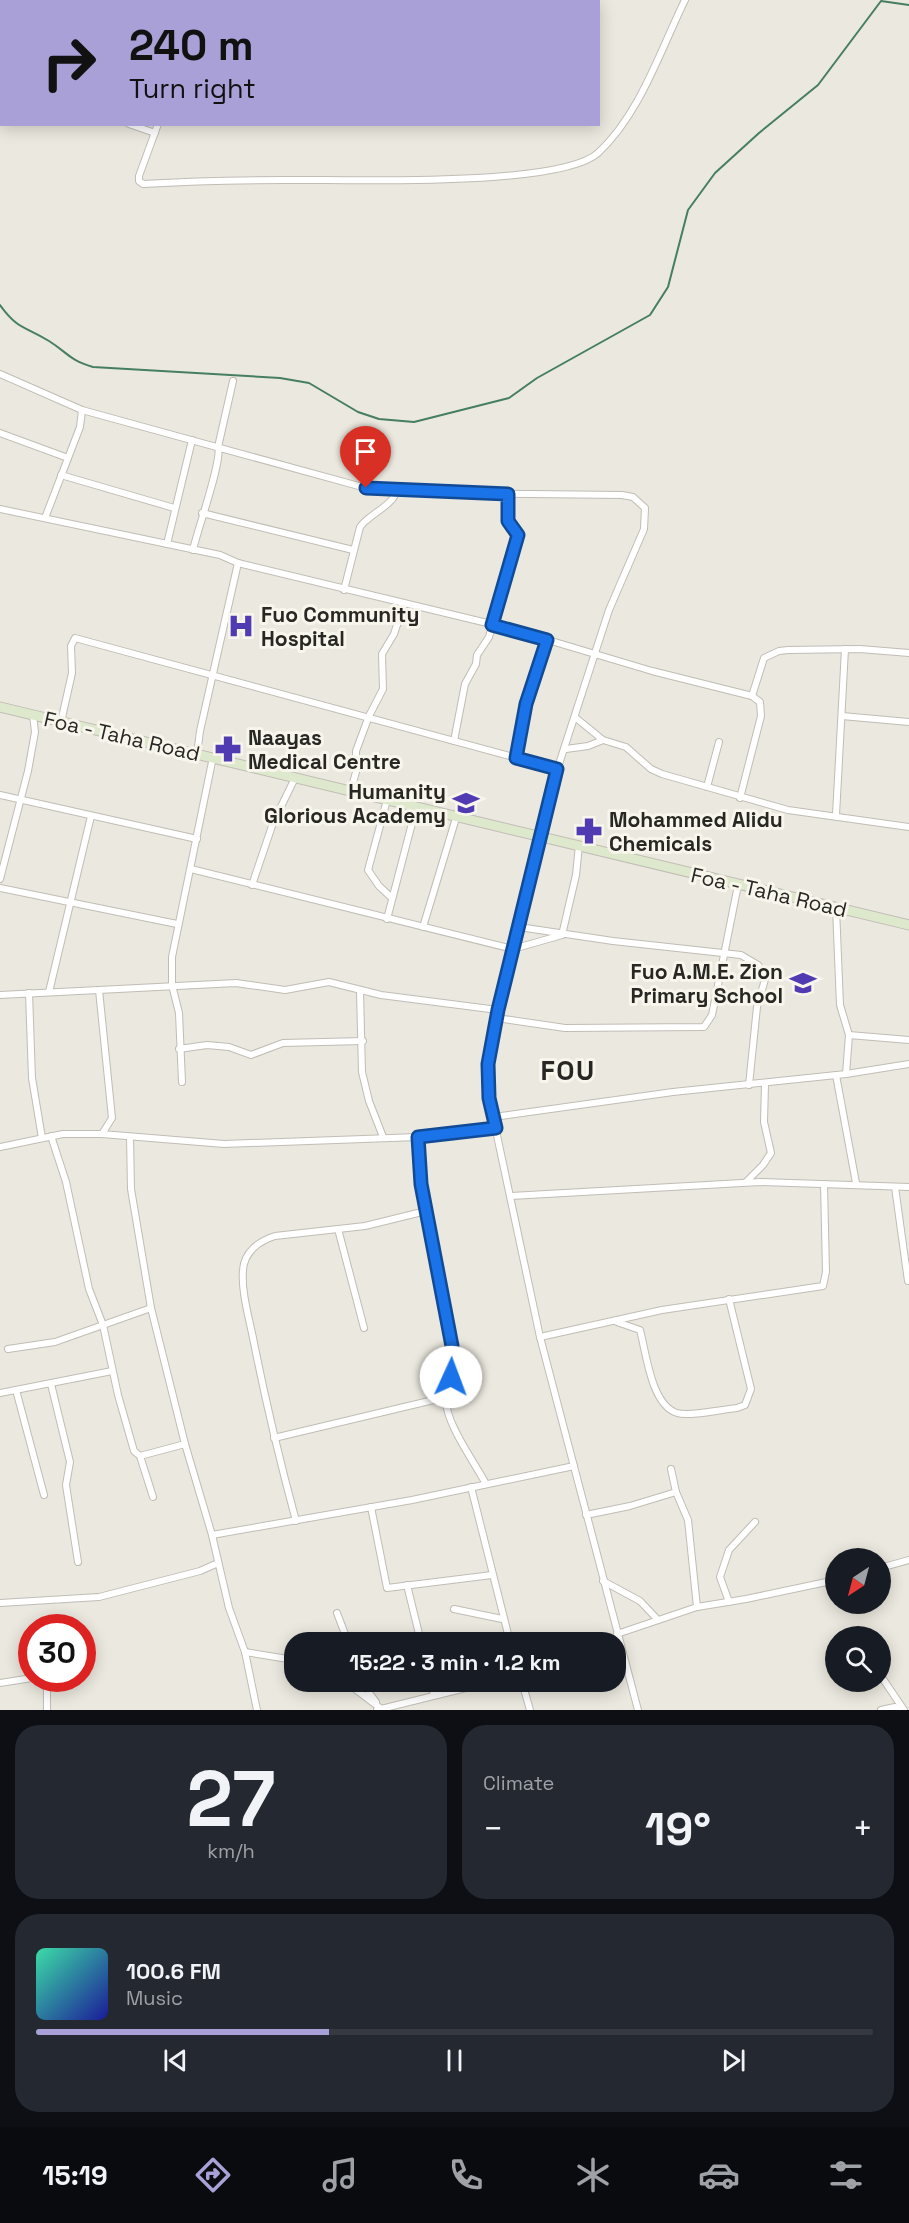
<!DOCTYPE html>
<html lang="en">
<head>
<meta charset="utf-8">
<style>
	body { margin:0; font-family:"Space Grotesk",sans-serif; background:#242831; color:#f1f3f6; height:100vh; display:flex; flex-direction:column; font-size:22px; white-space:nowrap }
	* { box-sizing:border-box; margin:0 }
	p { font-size:20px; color:#9ea1a6 }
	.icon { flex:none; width:33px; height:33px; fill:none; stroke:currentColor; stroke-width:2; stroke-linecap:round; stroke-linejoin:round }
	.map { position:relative; height:1710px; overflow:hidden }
	.panel { display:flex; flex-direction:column; gap:15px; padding:15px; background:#0d0f14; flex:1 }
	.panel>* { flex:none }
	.banner { position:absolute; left:0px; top:0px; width:600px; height:126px; box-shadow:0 3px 15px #0003; background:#a9a0d7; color:#111; overflow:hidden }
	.needle { width:39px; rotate:216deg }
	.controls { position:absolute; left:825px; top:1548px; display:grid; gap:12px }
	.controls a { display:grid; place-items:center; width:66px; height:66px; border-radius:50%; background:#171b24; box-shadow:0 3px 15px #0003; font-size:30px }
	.speed { position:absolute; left:18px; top:1614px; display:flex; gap:12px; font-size:30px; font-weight:700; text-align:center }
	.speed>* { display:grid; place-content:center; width:78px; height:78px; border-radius:50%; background:#171b24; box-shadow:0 3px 15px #0003; line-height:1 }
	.speed .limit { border:9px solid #d22; background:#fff; color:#111 }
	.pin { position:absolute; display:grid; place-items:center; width:51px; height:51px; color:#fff; margin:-62px -26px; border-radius:50% 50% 50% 0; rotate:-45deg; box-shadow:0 0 6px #0007 }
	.pin .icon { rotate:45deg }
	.me { position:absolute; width:66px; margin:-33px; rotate:2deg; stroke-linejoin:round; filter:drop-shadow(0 0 4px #0008) }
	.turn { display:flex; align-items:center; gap:21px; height:126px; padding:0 30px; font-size:27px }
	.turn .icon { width:78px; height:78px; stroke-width:2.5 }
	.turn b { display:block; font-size:42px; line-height:51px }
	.big { font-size:45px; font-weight:600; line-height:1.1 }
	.panel .tile { flex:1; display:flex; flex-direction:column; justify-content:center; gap:9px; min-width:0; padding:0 21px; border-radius:24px; background:#242831 }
	.panel .dial { align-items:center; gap:0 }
	.dial b { font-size:78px; line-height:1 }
	.song { display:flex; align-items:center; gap:18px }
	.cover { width:72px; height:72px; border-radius:9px; background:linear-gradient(135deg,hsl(160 70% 55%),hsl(240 70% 35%)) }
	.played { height:6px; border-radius:3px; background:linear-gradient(90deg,#a9a0d7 35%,#363941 35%) }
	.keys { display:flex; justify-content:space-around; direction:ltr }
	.heat { display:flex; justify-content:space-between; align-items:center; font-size:33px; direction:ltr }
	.panel .tiles { flex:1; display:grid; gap:15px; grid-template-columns:1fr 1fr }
	.tile:last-child { grid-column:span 2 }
	.trip { position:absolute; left:284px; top:1632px; width:342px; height:60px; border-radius:24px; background:#171b24; box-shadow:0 3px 15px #0003; font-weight:600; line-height:60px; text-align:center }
	.tab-bar { display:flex; height:96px; justify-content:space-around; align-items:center; background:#090b0e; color:#9ea1a6 }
	.tab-bar .icon { width:42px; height:42px }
	.tab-bar .selected { color:#a9a0d7 }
	.tab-bar b { font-size:27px; color:#f1f3f6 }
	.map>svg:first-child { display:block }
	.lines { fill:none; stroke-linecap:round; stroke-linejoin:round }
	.stream { stroke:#457e61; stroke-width:2 }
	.street-casing { stroke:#c0bdb5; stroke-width:8 }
	.secondary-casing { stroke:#c0bdb5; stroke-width:11 }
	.street { stroke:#fff; stroke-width:6 }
	.secondary { stroke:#dde8cc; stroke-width:9 }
	.route-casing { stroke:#114b97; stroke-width:15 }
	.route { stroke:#1a73e8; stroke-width:10 }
	.labels { text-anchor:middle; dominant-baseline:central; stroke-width:6; stroke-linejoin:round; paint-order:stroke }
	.poi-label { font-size:21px; font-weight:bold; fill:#282723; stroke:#f8f6ec; text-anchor:start }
	.street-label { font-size:21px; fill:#282723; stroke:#f8f6ec }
	.district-label { font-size:27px; font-weight:bold; letter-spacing:1.5px; fill:#282723; stroke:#f8f6ec }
</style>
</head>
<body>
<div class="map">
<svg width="909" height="1710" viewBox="0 0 909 1710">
	<rect width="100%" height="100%" fill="#ebe8df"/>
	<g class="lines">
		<!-- stream -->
		<path class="stream" d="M0,305c18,25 25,21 49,36 19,12 20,19 44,26l187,11 29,5 49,29 21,7 35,3 95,-24 28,-20 113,-63 18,-28 20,-77 27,-37 44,-40 59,-48 63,-84 28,4"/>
		<!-- street casing -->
		<g class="street-casing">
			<g id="street">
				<path d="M102,0l3,2"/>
				<path d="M132,0l5,2"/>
				<path d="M28,2l1,-2"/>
				<path d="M117,2l1,-2"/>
				<path d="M201,2v-2"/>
				<path d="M487,2l1,-2"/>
				<path d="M572,2v-2"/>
				<path d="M0,28h2"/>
				<path d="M129,124l26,9"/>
				<path d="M158,124l-19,52v5l4,3c47,-3 94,-4 141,-4 58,-1 275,8 314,-27 42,-39 62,-102 87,-153"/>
				<path d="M0,374l82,36 284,78 88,5 168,2 11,2 12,11 -1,21 -35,81 -62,191 -49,209 -10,54 1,34 51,239 98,373"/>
				<path d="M0,433l68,25"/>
				<path d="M61,475l113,33"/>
				<path d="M0,509l220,46 18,8 270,65 144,43 100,25 8,6 1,14 -21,82"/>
				<path d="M202,513l151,37"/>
				<path d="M45,518l35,-91 2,-17"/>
				<path d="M167,544l25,-104"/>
				<path d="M193,550c4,-19 30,-91 25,-103l15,-66"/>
				<path d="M344,590l16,-63c10,-14 34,-21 37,-38"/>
				<path d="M752,696l12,-38 15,-7 9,-1 72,-1 49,4"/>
				<path d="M842,716l67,6"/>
				<path d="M576,718l27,22 23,7 25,22 11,5 126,36 121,17"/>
				<path d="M61,722l11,-49 -1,-27 4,-8 482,131"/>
				<path d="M454,741l11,-57 11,-20 1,-9 12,-18 28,-102 -9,-14v-27"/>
				<path d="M566,749l22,-3 15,-6"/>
				<path d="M197,754l3,-23 38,-168"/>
				<path d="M516,758l10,-54 21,-64"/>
				<path d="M707,787l12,-45"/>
				<path d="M351,790l5,-18v-21l13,-35 14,-27 -1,-35 12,-20 10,-30"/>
				<path d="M0,795l197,44"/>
				<path d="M387,800l-19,70 11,16 13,12"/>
				<path d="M836,815l9,-166"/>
				<path d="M191,869l322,80 49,-14"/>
				<path d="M0,879l28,-108 7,-39 -2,-17"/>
				<path d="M252,885l21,-62 22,-45"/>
				<path d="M0,888l177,36"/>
				<path d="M387,919l29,-111"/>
				<path d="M423,927l33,-109"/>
				<path d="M519,927l94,14 128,14 17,10 8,11 -9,31 -8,78"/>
				<path d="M562,935l14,-60 3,-30"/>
				<path d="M99,990l13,128 -10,16"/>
				<path d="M360,991l2,81 7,29 14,36"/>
				<path d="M49,992l42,-176"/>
				<path d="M29,993l3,85 10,60"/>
				<path d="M0,995l236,-12 49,7 44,-8 52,13 117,15"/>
				<path d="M497,1018l68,10 139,-1 8,-12 26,-130"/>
				<path d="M849,1035l60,5"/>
				<path d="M179,1049l28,-4 22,2 22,8 32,-12 80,-2"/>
				<path d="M846,1074l63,-10"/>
				<path d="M836,1075l20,108"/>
				<path d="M182,1082l-3,-69 -7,-28v-28l41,-200"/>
				<path d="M494,1117l179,-25 173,-18 3,-39 -9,-30 -4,-97"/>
				<path d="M51,1136l15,46 23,107 14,36 15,70 16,56 6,5 45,-12"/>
				<path d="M130,1137l1,52 20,119 34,136 27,91 17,73 16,44 12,58"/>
				<path d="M418,1137l3,47 31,162c0,20 -5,34 -6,52 -2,23 29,65 40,86"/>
				<path d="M0,1147l63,-13h39l122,10 194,-7 78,-9"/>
				<path d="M746,1182l17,-17 8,-12 -7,-31 1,-38"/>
				<path d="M895,1187l13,94"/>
				<path d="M511,1196l249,-14 149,5"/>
				<path d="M338,1229l26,99"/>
				<path d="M617,1322l23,8c6,22 11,75 37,83 12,4 47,-4 60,-5l8,-3 6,-16 -22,-90"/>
				<path d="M540,1337l122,-27 161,-24 3,-14 -2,-88"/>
				<path d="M8,1349l47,-7 96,-34"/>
				<path d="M51,1384l19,78 -4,23 12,77"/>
				<path d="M16,1390l28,105"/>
				<path d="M0,1393l112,-22"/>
				<path d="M274,1438l172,-41"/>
				<path d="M140,1456l13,41"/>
				<path d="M471,1487l39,155"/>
				<path d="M676,1492l12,28 9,87"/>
				<path d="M371,1507l16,81 105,-13"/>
				<path d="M586,1515l44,-9 46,-14 -5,-23"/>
				<path d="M296,1521c-16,-59 -30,-118 -42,-178 -4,-22 -13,-50 -11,-73 1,-18 16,-29 32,-34l90,-10 61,-15"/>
				<path d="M212,1535l200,-35 162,-34"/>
				<path d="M880,1568l29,-8"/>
				<path d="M603,1581l37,20 18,19"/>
				<path d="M407,1585l14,57"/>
				<path d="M729,1602l-9,-25 9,-27 26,-28"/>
				<path d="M0,1603l99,-6 101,-26 18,-8"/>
				<path d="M454,1609l48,10"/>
				<path d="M337,1613l11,29"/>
				<path d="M617,1634l80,-27 49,-8 90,-19"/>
				<path d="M245,1652l49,8"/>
				<path d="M883,1679l21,31"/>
				<path d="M346,1682l34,26"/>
				<path d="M361,1682l15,20"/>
				<path d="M431,1682l3,13"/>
				<path d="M522,1682l8,28"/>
				<path d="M0,1683l32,-5"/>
				<path d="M47,1710v-32"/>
				<path d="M377,1710l113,-28"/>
				<path d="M881,1710l14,-3 7,3"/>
			</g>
		</g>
		<!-- secondary casing -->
		<g class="secondary-casing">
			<path id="secondary" d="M0,707l909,218"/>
		</g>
		<!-- street -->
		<use href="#street" class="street"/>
		<!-- secondary -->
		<use href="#secondary" class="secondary"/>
	</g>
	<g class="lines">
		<!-- route casing -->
		<g class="route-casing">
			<path id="route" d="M366,488l142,6v27l10,14 -26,90 55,15 -21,64 -10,54 41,11 -59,241 -10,54 1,34 7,30 -78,9 3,47 31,162 -1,31"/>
		</g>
		<!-- route -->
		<use href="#route" class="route"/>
	</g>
	<!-- icons -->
	<defs>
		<g id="hospital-bare" transform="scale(2.07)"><path d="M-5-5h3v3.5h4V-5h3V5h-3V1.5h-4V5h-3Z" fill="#513bb2" stroke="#f8f6ec" stroke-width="2.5" paint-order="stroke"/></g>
		<g id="pharmacy-bare" transform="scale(2.07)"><path d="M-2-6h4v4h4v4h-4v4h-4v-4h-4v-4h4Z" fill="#513bb2" stroke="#f8f6ec" stroke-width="2.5" paint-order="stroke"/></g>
		<g id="school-bare" transform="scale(2.07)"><path d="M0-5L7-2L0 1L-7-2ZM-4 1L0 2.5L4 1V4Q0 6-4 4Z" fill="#513bb2" stroke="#f8f6ec" stroke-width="2.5" paint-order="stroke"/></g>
	</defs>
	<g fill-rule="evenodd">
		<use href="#hospital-bare" x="241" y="626"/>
		<use href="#pharmacy-bare" x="228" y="749"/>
		<use href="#school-bare" x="466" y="803"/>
		<use href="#pharmacy-bare" x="589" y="831"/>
		<use href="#school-bare" x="803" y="983"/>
	</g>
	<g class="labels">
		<!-- poi labels -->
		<g class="poi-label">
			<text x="261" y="614">Fuo Community<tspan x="261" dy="24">Hospital</tspan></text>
			<text x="248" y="737">Naayas<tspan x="248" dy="24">Medical Centre</tspan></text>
			<text x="446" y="791" text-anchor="end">Humanity<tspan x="446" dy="24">Glorious Academy</tspan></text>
			<text x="609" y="819">Mohammed Alidu<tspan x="609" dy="24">Chemicals</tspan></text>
			<text x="783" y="971" text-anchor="end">Fuo A.M.E. Zion<tspan x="783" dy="24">Primary School</tspan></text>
		</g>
		<!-- street labels -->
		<g class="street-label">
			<text transform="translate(122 736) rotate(13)">Foa - Taha Road</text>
			<text transform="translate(769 892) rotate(13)">Foa - Taha Road</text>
		</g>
		<!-- district labels -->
		<g class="district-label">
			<text x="568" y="1070">FOU</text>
		</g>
	</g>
</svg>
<div class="controls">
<a><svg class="needle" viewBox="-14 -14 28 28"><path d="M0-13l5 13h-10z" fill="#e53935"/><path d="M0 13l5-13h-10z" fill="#9ea1a6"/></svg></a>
<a><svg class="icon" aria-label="search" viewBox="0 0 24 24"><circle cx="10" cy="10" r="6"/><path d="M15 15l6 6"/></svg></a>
</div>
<div class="speed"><div class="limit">30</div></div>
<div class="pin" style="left:366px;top:488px;background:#d93025"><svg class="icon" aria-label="arrive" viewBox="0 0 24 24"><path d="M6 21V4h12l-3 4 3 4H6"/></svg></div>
<svg class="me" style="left:451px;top:1377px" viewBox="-20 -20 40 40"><circle r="19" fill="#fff"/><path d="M0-13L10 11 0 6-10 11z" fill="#1a73e8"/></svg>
<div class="trip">15:22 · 3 min · 1.2 km</div>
<div class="banner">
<div class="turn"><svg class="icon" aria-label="right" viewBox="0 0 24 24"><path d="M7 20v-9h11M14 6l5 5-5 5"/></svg><div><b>240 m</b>Turn right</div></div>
</div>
</div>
<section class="panel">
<div class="tiles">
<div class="tile dial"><b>27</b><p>km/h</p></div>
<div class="tile"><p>Climate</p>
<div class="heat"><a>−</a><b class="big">19°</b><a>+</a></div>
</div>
<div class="tile">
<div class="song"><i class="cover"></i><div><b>100.6 FM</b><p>Music</p></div></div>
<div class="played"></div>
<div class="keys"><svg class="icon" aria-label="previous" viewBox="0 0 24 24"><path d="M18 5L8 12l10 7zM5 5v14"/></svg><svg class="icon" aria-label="pause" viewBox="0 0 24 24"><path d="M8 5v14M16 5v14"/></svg><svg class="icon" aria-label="next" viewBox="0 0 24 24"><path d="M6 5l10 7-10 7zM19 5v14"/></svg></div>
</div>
</div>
</section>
<nav class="tab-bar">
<b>15:19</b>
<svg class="icon selected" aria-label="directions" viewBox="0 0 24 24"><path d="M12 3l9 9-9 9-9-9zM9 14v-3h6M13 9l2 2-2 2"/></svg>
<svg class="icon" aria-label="music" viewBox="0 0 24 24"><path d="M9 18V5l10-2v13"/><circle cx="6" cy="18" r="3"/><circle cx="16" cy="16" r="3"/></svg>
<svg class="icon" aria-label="phone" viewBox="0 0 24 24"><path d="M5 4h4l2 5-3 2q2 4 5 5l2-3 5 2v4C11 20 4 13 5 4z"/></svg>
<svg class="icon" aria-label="climate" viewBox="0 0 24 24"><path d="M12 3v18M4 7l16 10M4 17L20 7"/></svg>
<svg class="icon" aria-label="car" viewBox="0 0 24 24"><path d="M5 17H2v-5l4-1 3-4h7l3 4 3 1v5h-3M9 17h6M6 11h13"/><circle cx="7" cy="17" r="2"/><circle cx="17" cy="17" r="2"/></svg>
<svg class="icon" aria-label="filters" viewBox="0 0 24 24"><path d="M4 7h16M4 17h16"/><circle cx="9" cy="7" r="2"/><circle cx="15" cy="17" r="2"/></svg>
</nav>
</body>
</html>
